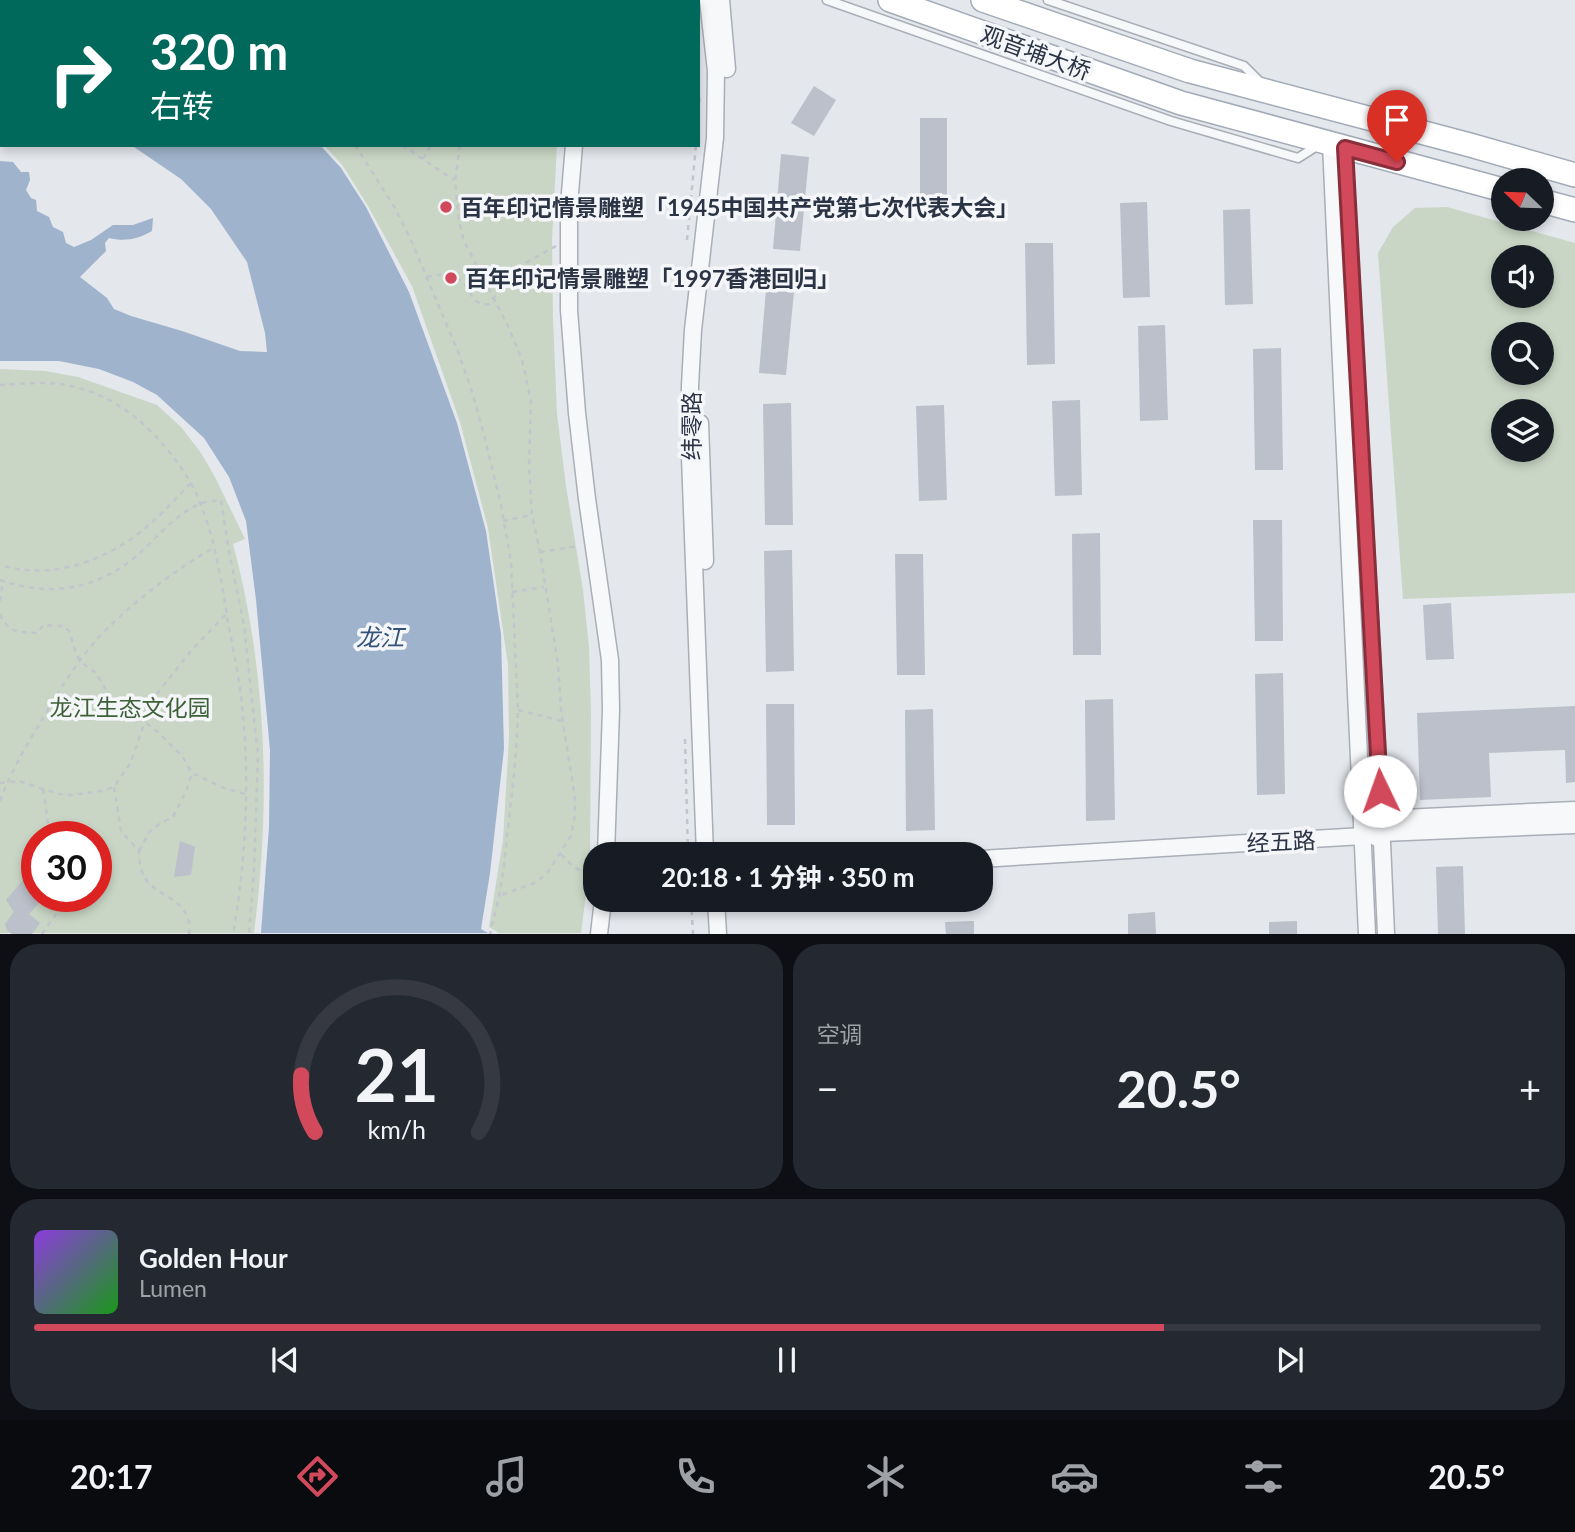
<!DOCTYPE html>
<html lang="zh">
<head>
<meta charset="utf-8">
<style>
	body { margin:0; font-family:Lato,"Noto Sans SC",sans-serif; background:#242831; color:#f1f3f6; height:100vh; display:flex; flex-direction:column; font-size:26px; white-space:nowrap }
	* { box-sizing:border-box; margin:0 }
	p { font-size:23px; color:#9ea1a6 }
	.icon { flex:none; width:38px; height:38px; fill:none; stroke:currentColor; stroke-width:2; stroke-linecap:round; stroke-linejoin:round }
	.map { position:relative; height:934px; overflow:hidden }
	.side { display:flex; flex-direction:column; gap:10px; padding:10px; background:#0d0f14; flex:1 }
	.side>* { flex:none }
	.banner { position:absolute; left:0px; top:0px; width:700px; height:147px; box-shadow:0 4px 10px #0003; background:#00695c; color:#fff; overflow:hidden }
	.needle { width:46px; rotate:293deg }
	.fabs { position:absolute; left:1491px; top:168px; display:grid; gap:14px }
	.fabs a { display:grid; place-items:center; width:63px; height:63px; border-radius:50%; background:#171b24; box-shadow:0 4px 10px #0003; font-size:35px }
	.speed { position:absolute; left:21px; top:821px; display:flex; gap:14px; font-size:35px; font-weight:700; text-align:center }
	.speed>* { display:grid; place-content:center; width:91px; height:91px; border-radius:50%; background:#171b24; box-shadow:0 4px 10px #0003; line-height:1 }
	.speed .limit { border:10px solid #d22; background:#fff; color:#111 }
	.pin { position:absolute; display:grid; place-items:center; width:60px; height:60px; color:#fff; margin:-72px -30px; border-radius:50% 50% 50% 0; rotate:-45deg; box-shadow:0 0 7px #0007 }
	.pin .icon { rotate:45deg }
	.me { position:absolute; width:77px; margin:-38px; rotate:357deg; stroke-linejoin:round; filter:drop-shadow(0 0 5px #0008) }
	.turn { display:flex; align-items:center; gap:24px; height:147px; padding:0 35px; font-size:32px }
	.turn .icon { width:91px; height:91px; stroke-width:2.5 }
	.turn b { display:block; font-size:49px; line-height:60px }
	.big { font-size:52px; font-weight:700; line-height:1.1 }
	.side .widget { flex:1; display:flex; flex-direction:column; justify-content:center; gap:10px; min-width:0; padding:0 24px; border-radius:28px; background:#242831 }
	.side .dial { align-items:center; gap:0 }
	.dial svg { height:182px; overflow:visible; fill:none; stroke:#363941; stroke-width:7; stroke-linecap:round; text-anchor:middle }
	.dial text { fill:#f1f3f6; stroke:none }
	.song { display:flex; align-items:center; gap:21px }
	.cover { width:84px; height:84px; border-radius:10px; background:linear-gradient(135deg,hsl(270 70% 55%),hsl(120 70% 35%)) }
	.played { height:7px; border-radius:4px; background:linear-gradient(90deg,#d1495b 75%,#363941 75%) }
	.keys { display:flex; justify-content:space-around; direction:ltr }
	.heat { display:flex; justify-content:space-between; align-items:center; font-size:38px; direction:ltr }
	.side .tiles { flex:1; display:grid; gap:10px; grid-template-columns:1fr 1fr }
	.widget:last-child { grid-column:span 2 }
	.trip { position:absolute; left:583px; top:842px; width:410px; height:70px; border-radius:28px; background:#171b24; box-shadow:0 4px 10px #0003; font-weight:700; line-height:70px; text-align:center }
	.menu { display:flex; height:112px; justify-content:space-around; align-items:center; background:#090b0e; color:#9ea1a6 }
	.menu .icon { width:49px; height:49px }
	.menu .active { color:#d1495b }
	.menu b { font-size:32px; color:#f1f3f6 }
	.map>svg:first-child { display:block }
	.green { fill:#c9d6c5; fill-rule:evenodd }
	.water { fill:#9fb4cc }
	.building { fill:#bbc0ca }
	.lines { fill:none; stroke-linecap:round; stroke-linejoin:round }
	.lane-casing { stroke:#a9aeb7; stroke-width:11 }
	.street-casing { stroke:#a9aeb7; stroke-width:19 }
	.primary-casing { stroke:#a3abb8; stroke-width:26 }
	.path { stroke:#c2c5cb; stroke-width:2.5; stroke-dasharray:5 5; stroke-linecap:butt }
	.lane { stroke:#f7f8fa; stroke-width:8 }
	.street { stroke:#f7f8fa; stroke-width:16 }
	.primary { stroke:#fff; stroke-width:23 }
	.route-casing { stroke:#882f3b; stroke-width:18 }
	.route { stroke:#d1495b; stroke-width:12 }
	.poi-dot { fill:#d1495b; stroke:#f4f6f9; stroke-width:2.5 }
	.labels { text-anchor:middle; dominant-baseline:central; stroke-width:7; stroke-linejoin:round; paint-order:stroke }
	.street-label { font-size:23px; fill:#2b3445; stroke:#f4f6f9 }
	.poi-label { font-size:23px; font-weight:bold; fill:#2b3445; stroke:#f4f6f9; text-anchor:start }
	.park-label { font-size:23px; fill:#3f6138; stroke:#f4f6f9 }
	.water-label { font-size:24px; font-style:italic; fill:#34527a; stroke:#f4f6f9 }
</style>
</head>
<body>
<div class="map">
<svg width="1575" height="934" viewBox="0 0 1575 934">
	<rect width="100%" height="100%" fill="#e4e7ec"/>
	<!-- green -->
	<g class="green">
		<path d="M208,0h463l-1,2h-461z"/>
		<path d="M324,145h233l-5,95 1,79 4,95 9,72 17,104 6,57 2,64 -1,153 -9,69h-82l-10,-6 14,-87 6,-102 -1,-73 -20,-137 -28,-106 -48,-136 -44,-80 -25,-40z"/>
		<path d="M1447,207l128,36v350l-172,6 -25,-346 15,-26 22,-19zM1503,257h39v39h-39zM1503,334h39v39h-39zM1503,411h39v39h-39z"/>
		<path d="M0,369l45,2 33,6 79,28 25,23 19,25 14,24 30,62 -12,5c34,127 38,260 21,389h-254zM37,836h59v60h-59z"/>
	</g>
	<!-- water -->
	<path class="water" d="M131,145h189l21,23 25,39 43,85 48,131 29,108 15,103 3,115 -14,124 -9,56 7,4h-227l8,-106 1,-77 -14,-150 -10,-79 -17,-44 -25,-39 -47,-43 -24,-13 -34,-13 -40,-8h-59v-200l13,1 8,10h8l1,8 -4,10 5,8 5,2 1,11 12,6 4,10 10,5 3,11 8,4 17,-7 22,-15h20l20,-7 -1,13c-14,8 -27,11 -43,7l-4,5 1,8 -26,26 27,21 7,11 17,7 51,15 58,20 27,1 -2,-19 -18,-71 -36,-53 -30,-30z"/>
	<!-- building -->
	<g class="building">
		<path d="M814,86l22,14 -22,36 -23,-13z"/>
		<rect x="920" y="118" width="27" height="95"/>
		<path d="M781,154l28,3 -9,94 -27,-2z"/>
		<path d="M1147,202l3,95 -27,1 -3,-95z"/>
		<path d="M1250,209l3,95 -28,1 -2,-95z"/>
		<path d="M1025,243h28l2,121 -28,1z"/>
		<path d="M767,278l28,3 -9,94 -27,-2z"/>
		<path d="M1165,325l3,95 -28,1 -2,-95z"/>
		<path d="M1281,348l2,122h-28l-2,-121z"/>
		<path d="M1080,400l2,95 -27,1 -3,-95z"/>
		<path d="M791,403l2,122h-28l-2,-121z"/>
		<path d="M944,405l3,95 -28,1 -3,-95z"/>
		<path d="M1253,520h29l1,121h-28z"/>
		<path d="M1100,533l1,122h-28l-1,-121z"/>
		<path d="M792,550l2,121 -28,1 -2,-121z"/>
		<path d="M895,554h28l2,121h-28z"/>
		<path d="M1451,603l3,56 -28,1 -3,-55z"/>
		<path d="M1283,673l2,121 -28,1 -2,-121z"/>
		<path d="M1113,699l2,121 -29,1 -1,-121z"/>
		<path d="M766,704h28l1,121h-28z"/>
		<path d="M1575,706v76l-9,1 -1,-33 -76,3 2,44 -71,3 -3,-87z"/>
		<path d="M933,709l2,121 -29,1 -1,-121z"/>
		<path d="M180,841l15,6 -4,28 -17,2z"/>
		<path d="M1463,866l2,68h-27l-2,-67z"/>
		<path d="M27,875l10,8v13h8l-16,18 11,9 -8,11h-20l-5,-4 -2,-6 9,-12 -8,-12z"/>
		<path d="M1155,912l1,22h-28v-20z"/>
		<path d="M974,921v13h-28l-1,-12z"/>
		<path d="M1297,921v13h-28v-12z"/>
	</g>
	<g class="lines">
		<!-- lane casing -->
		<g class="lane-casing">
			<g id="lane">
				<path d="M827,0l344,121 127,37 22,-14"/>
				<path d="M1048,0l196,66 16,16"/>
			</g>
		</g>
		<!-- street casing -->
		<g class="street-casing">
			<g id="street">
				<path d="M721,0l6,69"/>
				<path d="M1331,144l36,790"/>
				<path d="M574,145l-5,60v105l8,103 10,86 23,161 1,50 -5,144"/>
				<path d="M1344,148l37,671 5,115"/>
				<path d="M700,423l5,138"/>
				<path d="M1375,837l7,-4 193,-8"/>
				<path d="M705,854l-15,-397v-71l3,-56 22,-192 1,-67 -8,-71"/>
				<path d="M980,859l383,-23 18,-17 194,-9"/>
				<path d="M716,900l2,34"/>
				<path d="M599,934l4,-34"/>
			</g>
		</g>
		<!-- primary casing -->
		<g class="primary-casing">
			<g id="primary">
				<path d="M890,0l291,103 322,87"/>
				<path d="M983,0l207,71 280,74 105,30"/>
				<path d="M1542,201l33,9"/>
			</g>
		</g>
		<!-- path -->
		<g class="path">
			<path d="M243,0l2,2"/>
			<path d="M291,0l1,2"/>
			<path d="M433,0l1,2"/>
			<path d="M565,2v-2"/>
			<path d="M698,113l2,-19"/>
			<path d="M355,145l40,63 16,32 48,114 14,41 12,44 16,66 10,56 7,149 -1,26 -3,39 -11,98 -4,23 -9,38"/>
			<path d="M402,145l52,35"/>
			<path d="M460,145l-5,36 4,41 5,19 44,85 14,34 9,41 -2,63 3,51 8,37 18,112 3,46 14,88v17l-4,21 -24,37 -10,9 -38,14"/>
			<path d="M423,159l8,-14"/>
			<path d="M687,240l9,-95"/>
			<path d="M427,277c10,-3 23,-4 33,3 12,8 11,27 29,24l23,-30 10,-9 34,-19"/>
			<path d="M0,385c20,-1 46,-4 66,0 56,10 96,51 125,98 -14,14 -27,29 -42,42 -40,35 -96,56 -149,40"/>
			<path d="M191,483c21,41 29,87 36,133 5,29 12,59 15,89 8,72 4,157 -9,229"/>
			<path d="M503,521l28,-6"/>
			<path d="M540,552l38,-6"/>
			<path d="M0,580c45,16 90,11 129,-18 24,-18 42,-46 71,-58 6,-3 15,-3 21,-4l8,51 15,74 14,131 -4,114 -5,64"/>
			<path d="M512,592l32,-5"/>
			<path d="M0,601l3,-20"/>
			<path d="M0,614c8,20 20,18 38,19l5,-8 20,1 6,5 7,22 4,8 17,13 18,32 8,7 22,9 15,12 22,22 10,17 32,15 21,6"/>
			<path d="M518,710l44,11"/>
			<path d="M685,739l3,115"/>
			<path d="M0,783l19,-2 24,8 17,5 12,1 29,-4 13,-4 16,-23 22,-62 7,-11 32,-40 35,-37"/>
			<path d="M114,787l7,44 18,20c0,9 1,19 6,27 13,21 48,20 44,56"/>
			<path d="M43,789l5,34 5,13"/>
			<path d="M0,801c10,-27 24,-52 39,-76 18,-31 37,-63 61,-89 34,-35 73,-65 115,-89"/>
			<path d="M139,851l11,-20 11,-8 12,-6 14,-28 5,-16"/>
			<path d="M561,854c10,12 18,18 34,21"/>
			<path d="M691,900l2,34"/>
			<path d="M42,934l16,-23 -8,-8 2,-7"/>
		</g>
		<!-- lane -->
		<use href="#lane" class="lane"/>
		<!-- street -->
		<use href="#street" class="street"/>
		<!-- primary -->
		<use href="#primary" class="primary"/>
	</g>
	<g class="lines">
		<!-- route casing -->
		<g class="route-casing">
			<path id="route" d="M1380,791l-35,-643 52,14"/>
		</g>
		<!-- route -->
		<use href="#route" class="route"/>
	</g>
	<!-- markers -->
	<g class="poi-dot">
		<circle cx="446" cy="207" r="7"/>
		<circle cx="451" cy="278" r="7"/>
	</g>
	<g class="labels">
		<!-- street labels -->
		<g class="street-label">
			<text transform="translate(1036 52) rotate(20)">观音埔大桥</text>
			<text transform="translate(691 426) rotate(-90)">纬零路</text>
			<text transform="translate(1281 841) rotate(-3)">经五路</text>
		</g>
		<!-- poi labels -->
		<g class="poi-label">
			<text x="460" y="207">百年印记情景雕塑「1945中国共产党第七次代表大会」</text>
			<text x="465" y="278">百年印记情景雕塑「1997香港回归」</text>
		</g>
		<!-- park labels -->
		<g class="park-label">
			<text x="130" y="707">龙江生态文化园</text>
		</g>
		<!-- water labels -->
		<g class="water-label">
			<text x="380" y="636">龙江</text>
		</g>
	</g>
</svg>
<div class="fabs">
<a><svg class="needle" viewBox="-14 -14 28 28"><path d="M0-13l5 13h-10z" fill="#e53935"/><path d="M0 13l5-13h-10z" fill="#9ea1a6"/></svg></a>
<a><svg class="icon" aria-label="sound" viewBox="0 0 24 24"><path d="M4 9h4l5-4v14l-5-4H4zM17 9q2 3 0 6"/></svg></a>
<a><svg class="icon" aria-label="search" viewBox="0 0 24 24"><circle cx="10" cy="10" r="6"/><path d="M15 15l6 6"/></svg></a>
<a><svg class="icon" aria-label="layers" viewBox="0 0 24 24"><path d="M12 4l9 5-9 5-9-5zM3 14l9 5 9-5"/></svg></a>
</div>
<div class="speed"><div class="limit">30</div></div>
<div class="pin" style="left:1397px;top:162px;background:#d93025"><svg class="icon" aria-label="arrive" viewBox="0 0 24 24"><path d="M6 21V4h12l-3 4 3 4H6"/></svg></div>
<svg class="me" style="left:1380px;top:791px" viewBox="-20 -20 40 40"><circle r="19" fill="#fff"/><path d="M0-13L10 11 0 6-10 11z" fill="#d1495b"/></svg>
<div class="trip">20:18 · 1 分钟 · 350 m</div>
<div class="banner">
<div class="turn"><svg class="icon" aria-label="right" viewBox="0 0 24 24"><path d="M7 20v-9h11M14 6l5 5-5 5"/></svg><div><b>320 m</b>右转</div></div>
</div>
</div>
<section class="side">
<div class="tiles">
<div class="widget dial"><svg viewBox="0 0 100 80">
<path d="M14 69A42 42 0 1 1 86 69"/>
<path d="M14 69A42 42 0 0 1 8 44" stroke="#d1495b"/>
<text x="50" y="56" font-size="32" font-weight="700">21</text>
<text x="50" y="72" font-size="11">km/h</text>
</svg></div>
<div class="widget"><p>空调</p>
<div class="heat"><a>−</a><b class="big">20.5°</b><a>+</a></div>
</div>
<div class="widget">
<div class="song"><i class="cover"></i><div><b>Golden Hour</b><p>Lumen</p></div></div>
<div class="played"></div>
<div class="keys"><svg class="icon" aria-label="previous" viewBox="0 0 24 24"><path d="M18 5L8 12l10 7zM5 5v14"/></svg><svg class="icon" aria-label="pause" viewBox="0 0 24 24"><path d="M8 5v14M16 5v14"/></svg><svg class="icon" aria-label="next" viewBox="0 0 24 24"><path d="M6 5l10 7-10 7zM19 5v14"/></svg></div>
</div>
</div>
</section>
<nav class="menu">
<b>20:17</b>
<svg class="icon active" aria-label="directions" viewBox="0 0 24 24"><path d="M12 3l9 9-9 9-9-9zM9 14v-3h6M13 9l2 2-2 2"/></svg>
<svg class="icon" aria-label="music" viewBox="0 0 24 24"><path d="M9 18V5l10-2v13"/><circle cx="6" cy="18" r="3"/><circle cx="16" cy="16" r="3"/></svg>
<svg class="icon" aria-label="phone" viewBox="0 0 24 24"><path d="M5 4h4l2 5-3 2q2 4 5 5l2-3 5 2v4C11 20 4 13 5 4z"/></svg>
<svg class="icon" aria-label="climate" viewBox="0 0 24 24"><path d="M12 3v18M4 7l16 10M4 17L20 7"/></svg>
<svg class="icon" aria-label="car" viewBox="0 0 24 24"><path d="M5 17H2v-5l4-1 3-4h7l3 4 3 1v5h-3M9 17h6M6 11h13"/><circle cx="7" cy="17" r="2"/><circle cx="17" cy="17" r="2"/></svg>
<svg class="icon" aria-label="filters" viewBox="0 0 24 24"><path d="M4 7h16M4 17h16"/><circle cx="9" cy="7" r="2"/><circle cx="15" cy="17" r="2"/></svg>
<b>20.5°</b>
</nav>
</body>
</html>
